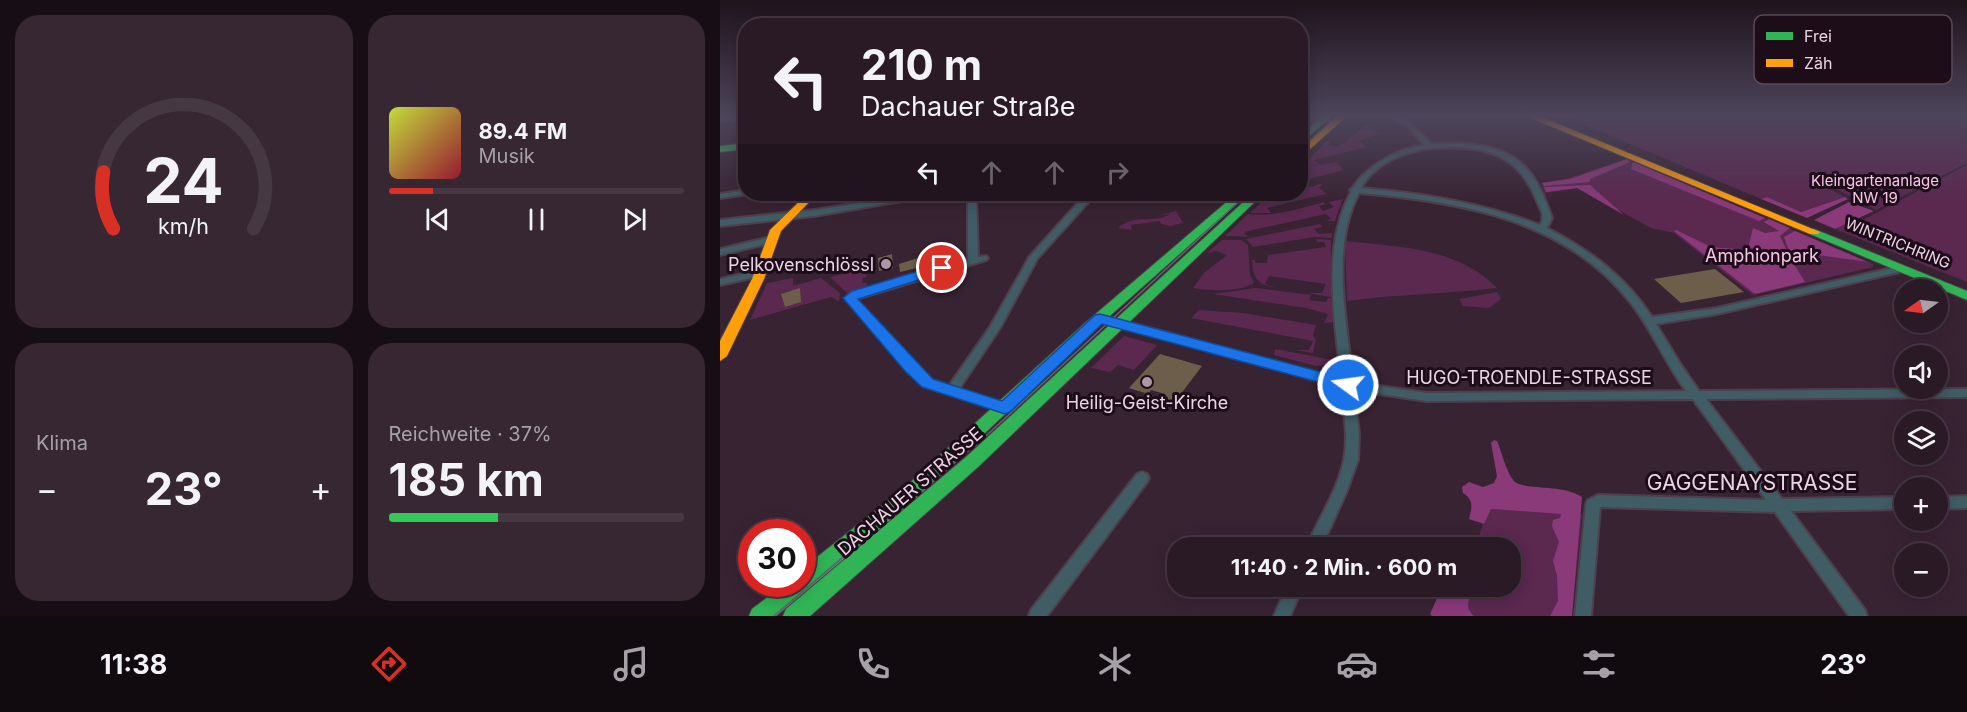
<!DOCTYPE html>
<html lang="de">
<head>
<meta charset="utf-8">
<style>
	body { margin:0; font-family:Inter,sans-serif; background:#362732; color:#f1f3f6; height:100vh; display:flex; flex-direction:column; font-size:22px; white-space:nowrap }
	* { box-sizing:border-box; margin:0 }
	p { font-size:20px; color:#a5a1a7 }
	.icon { flex:none; width:33px; height:33px; fill:none; stroke:currentColor; stroke-width:2; stroke-linecap:round; stroke-linejoin:round }
	.map { position:relative; flex:1; overflow:hidden }
	.side { display:flex; flex-direction:column; gap:15px; padding:15px; background:#170e15; width:720px }
	.side>* { flex:none }
	.hud { position:absolute; left:18px; top:18px; width:570px; height:183px; border-radius:24px; box-shadow:0 3px 15px #0003,0 0 0 2px #463843; background:#2a1a26; color:#f1f3f6; overflow:hidden }
	.needle { width:39px; rotate:256deg }
	.buttons { position:absolute; left:1174px; top:279px; display:grid; gap:12px }
	.buttons a { display:grid; place-items:center; width:54px; height:54px; border-radius:50%; background:#2a1a26; box-shadow:0 3px 15px #0003,0 0 0 2px #463843; font-size:30px }
	.speed { position:absolute; left:18px; top:519px; display:flex; gap:12px; font-size:30px; font-weight:700; text-align:center }
	.speed>* { display:grid; place-content:center; width:78px; height:78px; border-radius:50%; background:#2a1a26; box-shadow:0 3px 15px #0003,0 0 0 2px #463843; line-height:1 }
	.speed .limit { border:9px solid #d22; background:#fff; color:#111 }
	.pin { position:absolute; display:grid; place-items:center; width:51px; height:51px; color:#fff; margin:-26px; border:3px solid #fff; border-radius:50%; box-shadow:0 2px 6px #0007 }
	.me { position:absolute; width:66px; margin:-33px; rotate:284deg; stroke-linejoin:round; filter:drop-shadow(0 0 4px #0008) }
	.turn { display:flex; align-items:center; gap:21px; height:126px; padding:0 24px; font-size:27px }
	.turn .icon { width:78px; height:78px; stroke-width:2.5 }
	.turn b { display:block; font-size:42px; line-height:51px }
	.lanes { display:flex; align-items:center; height:57px; padding:0 24px; background:#0003; justify-content:center; gap:30px; direction:ltr }
	.lanes .off { opacity:.35 }
	.big { font-size:45px; font-weight:700; line-height:1.1 }
	.side .tile { flex:1; display:flex; flex-direction:column; justify-content:center; gap:9px; min-width:0; padding:0 21px; border-radius:24px; background:#362732 }
	.side .dial { align-items:center; gap:0 }
	.dial svg { height:156px; overflow:visible; fill:none; stroke:#463843; stroke-width:7; stroke-linecap:round; text-anchor:middle }
	.dial text { fill:#f1f3f6; stroke:none }
	.song { display:flex; align-items:center; gap:18px }
	.cover { width:72px; height:72px; border-radius:9px; background:linear-gradient(135deg,hsl(70 70% 55%),hsl(350 70% 35%)) }
	.played { height:6px; border-radius:3px; background:linear-gradient(90deg,#d93025 15%,#463843 15%) }
	.keys { display:flex; justify-content:space-around; direction:ltr }
	.heat { display:flex; justify-content:space-between; align-items:center; font-size:33px; direction:ltr }
	.charge { height:9px; border-radius:4px; background:linear-gradient(90deg,#34c759 37%,#463843 0) }
	.side .tiles { flex:1; display:grid; gap:15px; grid-template-columns:repeat(2,1fr) }
	.trip { position:absolute; left:447px; top:537px; width:354px; height:60px; border-radius:24px; background:#2a1a26; box-shadow:0 3px 15px #0003,0 0 0 2px #463843; font-weight:700; line-height:60px; text-align:center }
	.tab-bar { display:flex; height:96px; justify-content:space-around; align-items:center; background:#110a0f; color:#a5a1a7 }
	.tab-bar .icon { width:42px; height:42px }
	.tab-bar .current { color:#d93025 }
	.tab-bar b { font-size:27px; color:#f1f3f6 }
	main { display:flex; flex:1; min-height:0 }
	.map>svg:first-child { display:block }
	.green { fill:#5b2850 }
	.forest { fill:#8a3979 }
	.building { fill:#6d5e4b }
	.lines { fill:none; stroke-linecap:round; stroke-linejoin:round }
	.street-casing { stroke:#4f3e4b; stroke-width:4 }
	.fast-casing { stroke:#4f3e4b; stroke-width:2 }
	.slow-casing { stroke:#4f3e4b; stroke-width:2 }
	.street { fill:#405c65; fill-rule:evenodd }
	.fast { fill:#30b455; fill-rule:evenodd }
	.slow { fill:#ff9f0a; fill-rule:evenodd }
	.tram-far1 { stroke:#5d6971; stroke-width:1.5 }
	.tram { stroke:#5d6971; stroke-width:2 }
	.route { fill:#1a73e8; stroke:#114b97; stroke-width:1.5 }
	.poi-dot { fill:#ad96a7; stroke:#1d0d19; stroke-width:2 }
	.labels { text-anchor:middle; dominant-baseline:central; stroke-width:6; stroke-linejoin:round; paint-order:stroke }
	.far-park-label { font-size:15px; fill:#f6c5e8; stroke:#1d0d19 }
	.far-street-label { font-size:15px; fill:#ecd4e5; stroke:#1d0d19 }
	.park-label { font-size:18px; fill:#f6c5e8; stroke:#1d0d19 }
	.poi-label { font-size:18px; fill:#ecd4e5; stroke:#1d0d19; text-anchor:end }
	.street-label { font-size:18px; fill:#ecd4e5; stroke:#1d0d19 }
	.near-street-label { font-size:21px; fill:#ecd4e5; stroke:#1d0d19 }
	.key { fill:#1d0d19; stroke:#5b4956; stroke-width:1.5 }
	.key-label { font-size:16px; fill:#ecd4e5 }
</style>
</head>
<body>
<main>
<section class="side">
<div class="tiles">
<div class="tile dial"><svg viewBox="0 0 100 80">
<path d="M14 69A42 42 0 1 1 86 69"/>
<path d="M14 69A42 42 0 0 1 9 40" stroke="#d93025"/>
<text x="50" y="56" font-size="32" font-weight="700">24</text>
<text x="50" y="72" font-size="11">km/h</text>
</svg></div>
<div class="tile">
<div class="song"><i class="cover"></i><div><b>89.4 FM</b><p>Musik</p></div></div>
<div class="played"></div>
<div class="keys"><svg class="icon" aria-label="previous" viewBox="0 0 24 24"><path d="M18 5L8 12l10 7zM5 5v14"/></svg><svg class="icon" aria-label="pause" viewBox="0 0 24 24"><path d="M8 5v14M16 5v14"/></svg><svg class="icon" aria-label="next" viewBox="0 0 24 24"><path d="M6 5l10 7-10 7zM19 5v14"/></svg></div>
</div>
<div class="tile"><p>Klima</p>
<div class="heat"><a>−</a><b class="big">23°</b><a>+</a></div>
</div>
<div class="tile"><p>Reichweite · 37%</p><b class="big">185 km</b><div class="charge"></div></div>
</div>
</section>
<div class="map">
<svg width="1247" height="616" viewBox="0 0 1247 616">
	<rect width="100%" height="100%" fill="#382333"/>
	<!-- green -->
	<g class="green">
		<path d="M844,116h403v47l-91,47 -53,-28 -5,1 27,14 -44,15 -34,-15 -6,2z"/>
		<path d="M647,125l12,9 -20,7 8,6 -53,13 4,4h7l-24,3 26,-26h4l-3,4 10,2z"/>
		<path d="M907,159l246,105v3l-120,28 -79,-62 -23,-5 -73,-40 -33,5 -4,-10 28,-5z"/>
		<path d="M616,162l8,8 -43,11v-13z"/>
		<path d="M1247,165v117l-132,-53 17,-8 5,2z"/>
		<path d="M601,184l1,2 -3,1 7,7 -59,14 4,5h7h-28l20,-19h30l1,-5z"/>
		<path d="M623,199l-8,22h-9l5,-2 -5,-5 -82,18 4,5h9l-32,-1 23,-22c26,3 51,-5 76,-12l1,2 -6,2 4,5 11,-4 -5,-5z"/>
		<path d="M456,211l7,12 -13,3 -9,-2 -1,-3 -29,4 1,5 -14,-2c17,-15 37,-4 52,-14l-10,1z"/>
		<path d="M600,224l2,3 -8,2 5,5 14,-1 -2,5 -16,-1 -62,10 -7,-8z"/>
		<path d="M596,239l15,1v57l-24,-4h15l4,-9 -57,-8 -4,8 11,4c-19,-4 -23,-9 -24,-28h3v3h12l1,-8 58,-8 -2,-5h-7z"/>
		<path d="M502,240h19l7,5 2,30 4,8c-12,9 -46,8 -61,5l11,-15 23,-18 -11,-4 -9,2z"/>
		<path d="M625,241c54,6 112,6 152,47 -50,6 -100,6 -150,13z"/>
		<path d="M144,269l3,8 -4,1 -1,5h5v3l-19,8 -18,-17z"/>
		<path d="M73,278v8l28,-8 19,15 -1,8 -8,-4 -81,23 17,-37z"/>
		<path d="M536,288l55,7 -2,5 17,2 2,-4h3l3,24 -10,1 4,-9 -22,-6 -93,-14z"/>
		<path d="M777,292l4,7 -12,9 -26,-2 -4,-7z"/>
		<path d="M479,310l44,3 73,12 -3,10 3,5 -3,13 -18,-3h14l4,-9 -122,-23z"/>
		<path d="M404,336l33,9 -23,25 -16,-5 -8,7 -19,-4z"/>
		<path d="M555,349l58,11 -2,5 -15,1 -42,-11z"/>
		<path d="M769,508l93,6 -10,102h-127l8,-29 57,-1v-38l-35,-1z"/>
	</g>
	<!-- forest -->
	<g class="forest">
		<path d="M907,159l3,3 -40,17v3l-46,4 -2,-3 28,-4z"/>
		<path d="M913,162l132,56 -6,3 -128,-52z"/>
		<path d="M870,185l34,30 -47,-27 -31,4 -2,-5z"/>
		<path d="M1047,197l34,15 44,-15 3,2 -41,19 -46,-19z"/>
		<path d="M1129,202l25,9 -39,18 -21,-9z"/>
		<path d="M1049,219l21,9 -10,8 7,15 -39,-3 5,-20 12,5 14,-2 -15,-9z"/>
		<path d="M956,230l35,17 76,6 18,29 -50,12 -81,-63z"/>
		<path d="M1075,231l73,31 -79,-11 -5,-14z"/>
		<path d="M774,440l3,1c5,11 9,31 17,40 10,10 47,2 68,16l-10,119h-22l8,-15 -1,-25 -4,-15 6,-19 -7,-16 1,-6 7,-2 1,-4 -70,-5 -7,15 -15,-5c3,-12 5,-19 -6,-26l-1,-6 7,-5 14,5 11,-4 3,-7 -6,-33z"/>
		<path d="M722,587h31c-1,11 -11,18 1,29h-42l-2,-2z"/>
	</g>
	<!-- building -->
	<g class="building">
		<path d="M227,249l2,6 -8,2 1,5 -42,10 -1,-8z"/>
		<path d="M172,254l1,14 -14,3 -1,-13z"/>
		<path d="M995,269l29,23 -63,11 -27,-24z"/>
		<path d="M80,288l1,14 -16,5 -4,-13z"/>
		<path d="M440,354l42,12 -31,41 -13,-4 7,-9 -14,-4 -3,4 -19,-6z"/>
	</g>
	<g class="lines">
		<!-- street casing -->
		<g class="street-casing">
			<g id="street">
				<path d="M0,116l26,2v4l-26,-2z"/>
				<path d="M670,116c18,0 29,16 41,28 32,-2 73,-1 96,25 12,13 19,32 25,49l-5,10c44,23 78,48 105,89l65,-9 184,-42 3,1 2,2 -2,2 -187,43 -61,10 25,41 18,26 268,-2v8l-261,2 76,100 123,-2v12l-114,2 74,99 2,6h-18l-74,-104 -175,-5 -9,109h-16l11,-112 2,-4 10,-5 168,5 -73,-101 -267,2 -72,-11 5,44 -1,26 -12,33 -25,55h-15c13,-31 35,-62 39,-95 3,-22 -2,-44 -4,-66l-245,-67 -1,-2 5,-3 241,64c-6,-60 -20,-132 10,-187l-1,-2c5,-3 7,-10 12,-14 18,-17 37,-27 62,-31l-15,-17zM710,148c49,-3 86,2 106,51 4,9 10,18 4,26 -58,-22 -117,-32 -179,-37 14,-25 43,-36 69,-40zM639,193c99,8 206,26 271,109 22,27 35,61 56,89l-260,2 -73,-11c-6,-59 -23,-135 6,-189z"/>
				<path d="M26,190v4h3l-29,4v-4z"/>
				<path d="M199,194h16l-4,2 -117,20 -94,10v-6l94,-10z"/>
				<path d="M248,194h8l2,63 8,-1 2,2 -2,2 -130,39 58,65 17,16 18,6 41,-59 40,-71 55,-61h6v4l-54,60 -37,69 -41,61 50,16 2,3 -2,3 -4,1 -82,-26 -17,-16 -61,-72 8,-6 115,-33z"/>
				<path d="M51,237l3,1 2,2 -2,2 -54,13v-6z"/>
				<path d="M41,270l3,1 2,2 -2,2 -44,10v-6z"/>
				<path d="M422,472l5,2 2,4 -2,4 -100,134h-18l2,-6 106,-136z"/>
				<path d="M1247,496v12l-29,1v-12z"/>
				<path d="M567,586h16l-13,30h-16z"/>
			</g>
		</g>
		<!-- fast casing -->
		<g class="fast-casing">
			<g id="fast">
				<path d="M602,116h10l-32,28v-8z"/>
				<path d="M26,143v6l-26,3v-6z"/>
				<path d="M516,194h11l-153,136 -179,169 -139,117h-27l3,-7 33,-25h17v-15l101,-80 181,-165z"/>
				<path d="M532,194h11l-285,273 -168,149h-27l3,-7 180,-152z"/>
				<path d="M1094,229l153,62v9l-157,-66 -2,-2 2,-2z"/>
			</g>
		</g>
		<!-- slow casing -->
		<g class="slow-casing">
			<g id="slow">
				<path d="M617,116h10l-47,42v-8z"/>
				<path d="M806,116h13l281,116 -2,2h-8z"/>
				<path d="M87,194h10l-36,37 -17,48 -37,77 -7,5v-20l32,-62 18,-49z"/>
			</g>
		</g>
		<!-- street -->
		<use href="#street" class="street"/>
		<!-- fast -->
		<use href="#fast" class="fast"/>
		<!-- slow -->
		<use href="#slow" class="slow"/>
		<!-- tram-far1 -->
		<g class="tram-far1">
			<path d="M580,149l37,-33"/>
			<path d="M255,446l272,-252"/>
		</g>
		<!-- tram -->
		<path class="tram" d="M54,616l202,-172"/>
	</g>
	<!-- sky -->
	<linearGradient id="sky" x2="0" y2="1"><stop stop-color="#1f131c"/><stop offset="0.57" stop-color="#4d455b"/><stop offset="1" stop-color="#4d455b" stop-opacity="0"/></linearGradient>
	<rect width="1247" height="203" fill="url(#sky)"/>
	<!-- route -->
	<path class="route" d="M222,264l7,4 -2,3 -89,28 75,80 69,22 93,-86 5,-1 248,65 8,6 -8,5 -246,-66 -92,88 -5,2 -83,-27 -17,-16 -62,-73 9,-7z"/>
	<!-- markers -->
	<g class="poi-dot">
		<circle cx="166" cy="264" r="6"/>
		<circle cx="427" cy="382" r="6"/>
	</g>
	<g class="labels">
		<!-- far-park labels -->
		<g class="far-park-label">
			<text x="1155" y="180">Kleingartenanlage<tspan x="1155" dy="17">NW 19</tspan></text>
		</g>
		<!-- far-street labels -->
		<g class="far-street-label">
			<text transform="translate(1178 243) rotate(22)">WINTRICHRING</text>
		</g>
		<!-- park labels -->
		<g class="park-label">
			<text x="1042" y="255">Amphionpark</text>
		</g>
		<!-- poi labels -->
		<g class="poi-label">
			<text x="154" y="264">Pelkovenschlössl</text>
			<text x="427" y="402" text-anchor="middle">Heilig-Geist-Kirche</text>
		</g>
		<!-- street labels -->
		<g class="street-label">
			<text x="809" y="377">HUGO-TROENDLE-STRASSE</text>
			<text transform="translate(190 491) rotate(-41)">DACHAUER STRASSE</text>
		</g>
		<!-- near-street labels -->
		<g class="near-street-label">
			<text x="1032" y="482">GAGGENAYSTRASSE</text>
		</g>
	</g>
	<!-- legend -->
	<rect x="1034" y="15" width="198" height="69" rx="9" class="key"/>
	<rect x="1046" y="32" width="27" height="8" fill="#30b455"/>
	<rect x="1046" y="59" width="27" height="8" fill="#ff9f0a"/>
	<g class="key-label">
		<text x="1084" y="42">Frei</text>
		<text x="1084" y="69">Zäh</text>
	</g>
</svg>
<div class="buttons">
<a><svg class="needle" viewBox="-14 -14 28 28"><path d="M0-13l5 13h-10z" fill="#e53935"/><path d="M0 13l5-13h-10z" fill="#a5a1a7"/></svg></a>
<a><svg class="icon" aria-label="sound" viewBox="0 0 24 24"><path d="M4 9h4l5-4v14l-5-4H4zM17 9q2 3 0 6"/></svg></a>
<a><svg class="icon" aria-label="layers" viewBox="0 0 24 24"><path d="M12 4l9 5-9 5-9-5zM3 14l9 5 9-5"/></svg></a>
<a>+</a>
<a>−</a>
</div>
<div class="speed"><div class="limit">30</div></div>
<div class="pin" style="left:222px;top:268px;background:#d93025"><svg class="icon" aria-label="arrive" viewBox="0 0 24 24"><path d="M6 21V4h12l-3 4 3 4H6"/></svg></div>
<svg class="me" style="left:628px;top:385px" viewBox="-20 -20 40 40"><circle r="17" fill="#1a73e8" stroke="#fff" stroke-width="3"/><path d="M0-11L8 9 0 5-8 9z" fill="#fff"/></svg>
<div class="trip">11:40 · 2 Min. · 600 m</div>
<div class="hud">
<div class="turn"><svg class="icon" aria-label="left" viewBox="0 0 24 24"><path d="M17 20v-9H6M10 6l-5 5 5 5"/></svg><div><b>210 m</b>Dachauer Straße</div></div>
<div class="lanes"><svg class="icon" aria-label="left" viewBox="0 0 24 24"><path d="M17 20v-9H6M10 6l-5 5 5 5"/></svg><svg class="icon off" aria-label="ahead" viewBox="0 0 24 24"><path d="M12 20V5M6 11l6-6 6 6"/></svg><svg class="icon off" aria-label="ahead" viewBox="0 0 24 24"><path d="M12 20V5M6 11l6-6 6 6"/></svg><svg class="icon off" aria-label="right" viewBox="0 0 24 24"><path d="M7 20v-9h11M14 6l5 5-5 5"/></svg></div>
</div>
</div>
</main>
<nav class="tab-bar">
<b>11:38</b>
<svg class="icon current" aria-label="directions" viewBox="0 0 24 24"><path d="M12 3l9 9-9 9-9-9zM9 14v-3h6M13 9l2 2-2 2"/></svg>
<svg class="icon" aria-label="music" viewBox="0 0 24 24"><path d="M9 18V5l10-2v13"/><circle cx="6" cy="18" r="3"/><circle cx="16" cy="16" r="3"/></svg>
<svg class="icon" aria-label="phone" viewBox="0 0 24 24"><path d="M5 4h4l2 5-3 2q2 4 5 5l2-3 5 2v4C11 20 4 13 5 4z"/></svg>
<svg class="icon" aria-label="climate" viewBox="0 0 24 24"><path d="M12 3v18M4 7l16 10M4 17L20 7"/></svg>
<svg class="icon" aria-label="car" viewBox="0 0 24 24"><path d="M5 17H2v-5l4-1 3-4h7l3 4 3 1v5h-3M9 17h6M6 11h13"/><circle cx="7" cy="17" r="2"/><circle cx="17" cy="17" r="2"/></svg>
<svg class="icon" aria-label="filters" viewBox="0 0 24 24"><path d="M4 7h16M4 17h16"/><circle cx="9" cy="7" r="2"/><circle cx="15" cy="17" r="2"/></svg>
<b>23°</b>
</nav>
</body>
</html>
